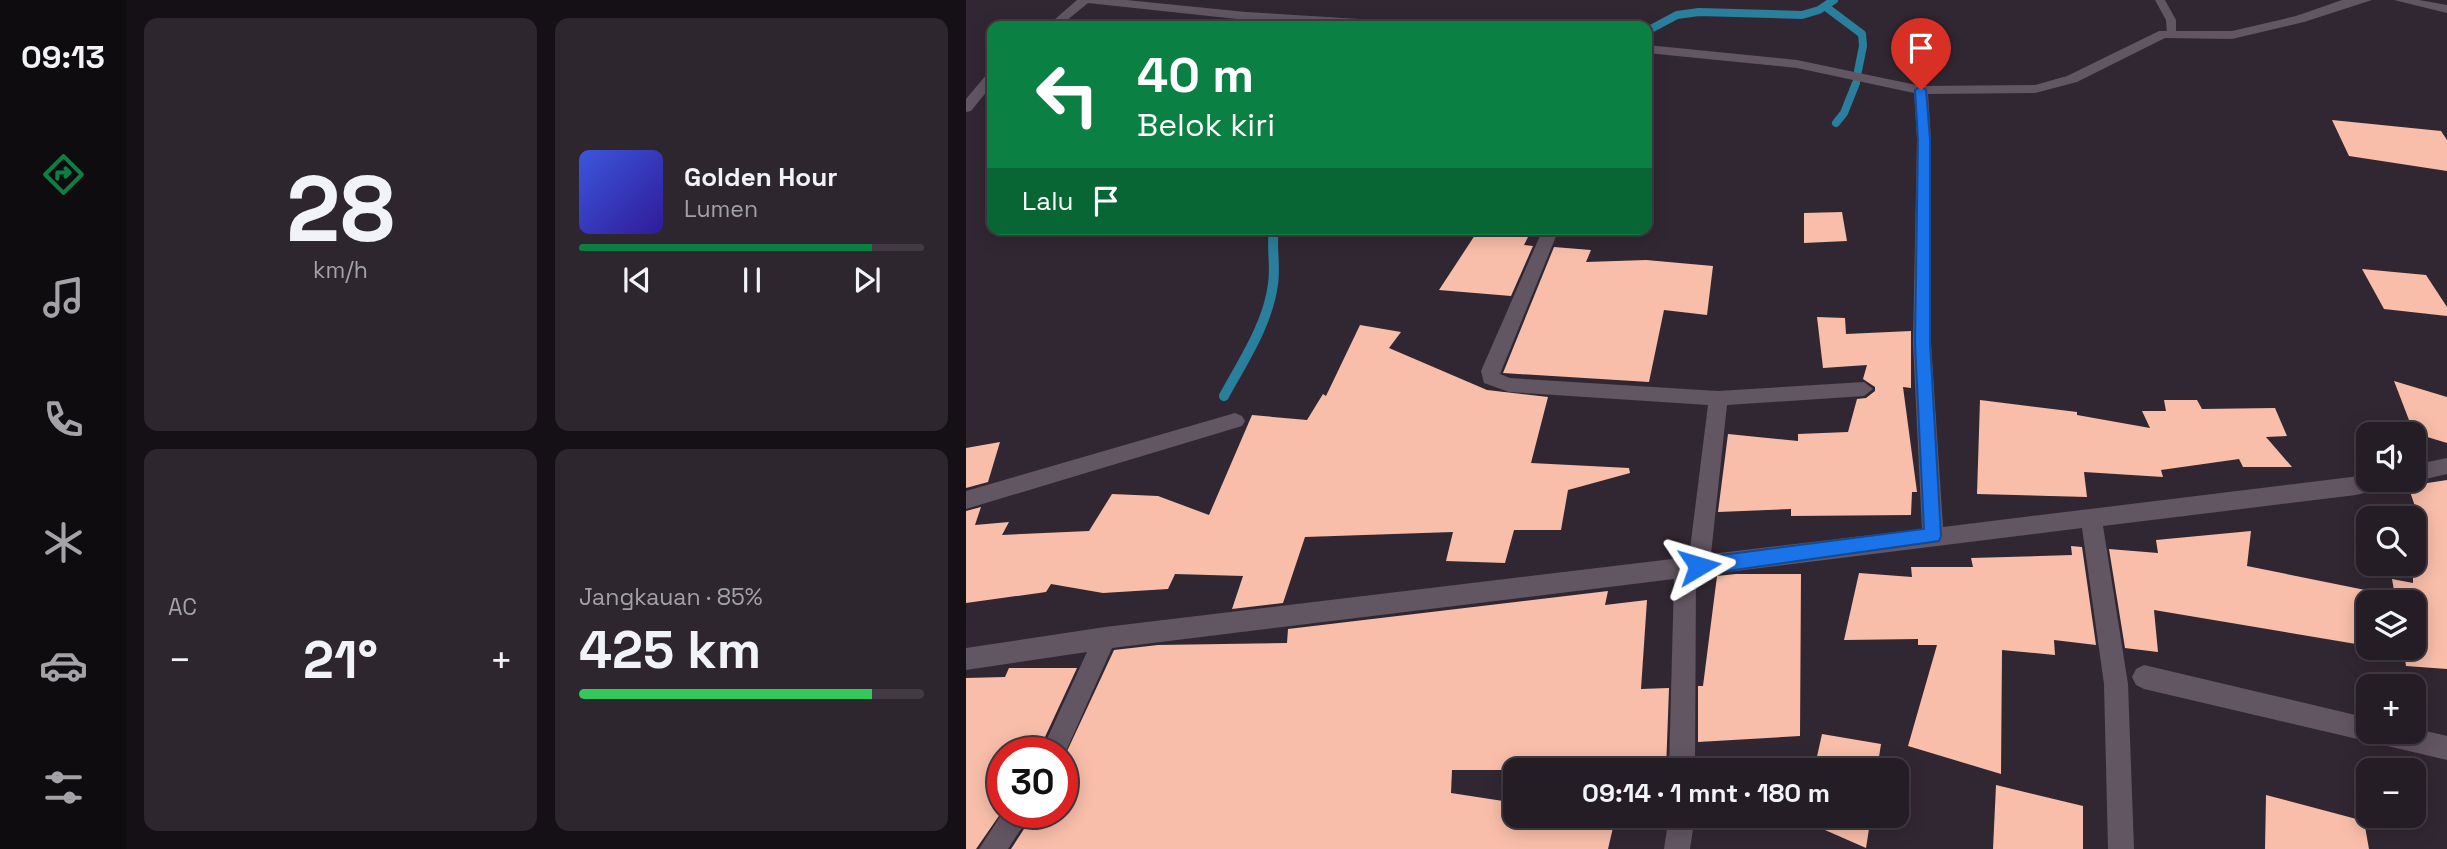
<!DOCTYPE html>
<html lang="id">
<head>
<meta charset="utf-8">
<style>
	body { margin:0; font-family:"Space Grotesk",sans-serif; background:#2d262e; color:#f1f3f6; height:100vh; display:flex; flex-direction:column; font-size:26px; white-space:nowrap }
	* { box-sizing:border-box; margin:0 }
	p { font-size:23px; color:#a3a2a7 }
	.icon { flex:none; width:38px; height:38px; fill:none; stroke:currentColor; stroke-width:2; stroke-linecap:round; stroke-linejoin:round }
	.map { position:relative; flex:1; overflow:hidden }
	.sheet { display:flex; flex-direction:column; gap:18px; padding:18px; background:#141015; width:840px }
	.sheet>* { flex:none }
	.banner { position:absolute; left:21px; top:21px; width:665px; height:214px; border-radius:14px; box-shadow:0 4px 18px #0003,0 0 0 2px #423b43; background:#0b8043; color:#fff; overflow:hidden }
	.fabs { position:absolute; left:1390px; top:422px; display:grid; gap:14px }
	.fabs a { display:grid; place-items:center; width:70px; height:70px; border-radius:14px; background:#251d26; box-shadow:0 4px 18px #0003,0 0 0 2px #423b43; font-size:35px }
	.speed { position:absolute; left:21px; top:737px; display:flex; gap:14px; font-size:35px; font-weight:700; text-align:center }
	.speed>* { display:grid; place-content:center; width:91px; height:91px; border-radius:50%; background:#251d26; box-shadow:0 4px 18px #0003,0 0 0 2px #423b43; line-height:1 }
	.speed .limit { border:10px solid #d22; background:#fff; color:#111 }
	.pin { position:absolute; display:grid; place-items:center; width:60px; height:60px; color:#fff; margin:-72px -30px; border-radius:50% 50% 50% 0; rotate:-45deg; box-shadow:0 0 7px #0007 }
	.pin .icon { rotate:45deg }
	.me { position:absolute; width:77px; margin:-38px; rotate:83deg; stroke-linejoin:round; filter:drop-shadow(0 0 5px #0008) }
	.turn { display:flex; align-items:center; gap:24px; height:147px; padding:0 35px; font-size:32px }
	.turn .icon { width:91px; height:91px; stroke-width:2.5 }
	.turn b { display:block; font-size:49px; line-height:60px }
	.then { display:flex; align-items:center; height:66px; padding:0 35px; background:#0003; gap:14px; font-size:26px }
	.big { font-size:52px; font-weight:700; line-height:1.1 }
	.sheet .tile { flex:1; display:flex; flex-direction:column; justify-content:center; gap:10px; min-width:0; padding:0 24px; border-radius:14px; background:#2d262e }
	.sheet .dial { align-items:center; gap:0 }
	.dial b { font-size:91px; line-height:1 }
	.song { display:flex; align-items:center; gap:21px }
	.cover { width:84px; height:84px; border-radius:10px; background:linear-gradient(135deg,hsl(230 70% 55%),hsl(250 70% 35%)) }
	.played { height:7px; border-radius:4px; background:linear-gradient(90deg,#0b8043 85%,#423b43 85%) }
	.keys { display:flex; justify-content:space-around; direction:ltr }
	.heat { display:flex; justify-content:space-between; align-items:center; font-size:38px; direction:ltr }
	.charge { height:10px; border-radius:5px; background:linear-gradient(90deg,#34c759 85%,#423b43 0) }
	.sheet .tiles { flex:1; display:grid; gap:18px; grid-template-columns:repeat(2,1fr) }
	.trip { position:absolute; left:537px; top:758px; width:406px; height:70px; border-radius:14px; background:#251d26; box-shadow:0 4px 18px #0003,0 0 0 2px #423b43; font-weight:700; line-height:70px; text-align:center }
	main { display:flex; flex:1; min-height:0 }
	.tabs { display:flex; flex-direction:column; width:126px; justify-content:space-around; align-items:center; background:#0f0c0f; color:#a3a2a7 }
	.tabs .icon { width:49px; height:49px }
	.tabs .on { color:#0b8043 }
	.tabs b { font-size:32px; color:#f1f3f6 }
	.map>svg:first-child { display:block }
	.lines { fill:none; stroke-linecap:round; stroke-linejoin:round }
	.stream-far1 { stroke:#2a7f9d; stroke-width:8 }
	.stream { stroke:#2a7f9d; stroke-width:10 }
	.building { fill:#f8bea9 }
	.service { fill:#625663; fill-rule:evenodd }
	.minor { fill:#625663; fill-rule:evenodd }
	.route { fill:#1a73e8; stroke:#114b97; stroke-width:2 }
</style>
</head>
<body>
<main>
<nav class="tabs">
<b>09:13</b>
<svg class="icon on" aria-label="directions" viewBox="0 0 24 24"><path d="M12 3l9 9-9 9-9-9zM9 14v-3h6M13 9l2 2-2 2"/></svg>
<svg class="icon" aria-label="music" viewBox="0 0 24 24"><path d="M9 18V5l10-2v13"/><circle cx="6" cy="18" r="3"/><circle cx="16" cy="16" r="3"/></svg>
<svg class="icon" aria-label="phone" viewBox="0 0 24 24"><path d="M5 4h4l2 5-3 2q2 4 5 5l2-3 5 2v4C11 20 4 13 5 4z"/></svg>
<svg class="icon" aria-label="climate" viewBox="0 0 24 24"><path d="M12 3v18M4 7l16 10M4 17L20 7"/></svg>
<svg class="icon" aria-label="car" viewBox="0 0 24 24"><path d="M5 17H2v-5l4-1 3-4h7l3 4 3 1v5h-3M9 17h6M6 11h13"/><circle cx="7" cy="17" r="2"/><circle cx="17" cy="17" r="2"/></svg>
<svg class="icon" aria-label="filters" viewBox="0 0 24 24"><path d="M4 7h16M4 17h16"/><circle cx="9" cy="7" r="2"/><circle cx="15" cy="17" r="2"/></svg>
</nav>
<section class="sheet">
<div class="tiles">
<div class="tile dial"><b>28</b><p>km/h</p></div>
<div class="tile">
<div class="song"><i class="cover"></i><div><b>Golden Hour</b><p>Lumen</p></div></div>
<div class="played"></div>
<div class="keys"><svg class="icon" aria-label="previous" viewBox="0 0 24 24"><path d="M18 5L8 12l10 7zM5 5v14"/></svg><svg class="icon" aria-label="pause" viewBox="0 0 24 24"><path d="M8 5v14M16 5v14"/></svg><svg class="icon" aria-label="next" viewBox="0 0 24 24"><path d="M6 5l10 7-10 7zM19 5v14"/></svg></div>
</div>
<div class="tile"><p>AC</p>
<div class="heat"><a>−</a><b class="big">21°</b><a>+</a></div>
</div>
<div class="tile"><p>Jangkauan · 85%</p><b class="big">425 km</b><div class="charge"></div></div>
</div>
</section>
<div class="map">
<svg width="1481" height="849" viewBox="0 0 1481 849">
	<rect width="100%" height="100%" fill="#312732"/>
	<g class="lines">
		<!-- stream-far1 -->
		<g class="stream-far1">
			<path d="M860,7l36,27 1,12 -5,25"/>
			<path d="M681,31l30,-16 22,-3 103,3 17,-5 15,-10"/>
			<path d="M870,123l8,-10 12,-30"/>
		</g>
		<!-- stream -->
		<path class="stream" d="M258,396c19,-35 44,-72 49,-112 3,-18 -2,-36 1,-55"/>
	</g>
	<!-- building -->
	<g class="building">
		<path d="M1366,120l109,11 6,9v31l-98,-15z"/>
		<path d="M876,212l5,29 -43,2v-30z"/>
		<path d="M513,229h53l-8,16 9,1 -22,50 -72,-6z"/>
		<path d="M588,247l37,3 -5,12 60,-2 67,6 -6,49 -43,-5 -15,72 -146,-9z"/>
		<path d="M1396,269l64,6 21,32v9l-63,-7z"/>
		<path d="M851,317l28,1 1,16 65,-3v57l-8,-1 14,105h-5l-1,23 -120,1v-7l-73,3 10,-78 70,7v-7l50,-2 9,-33 9,-1 9,-7v-4l-12,-8 4,-14 -44,3z"/>
		<path d="M394,325l41,7 -12,16 98,42 61,7 -17,66 98,5 1,5 -62,17 -7,40h-47l-9,33 -59,-2 7,-29 -148,5 -22,66 -51,6 11,-33 -68,-2 -7,15 -65,4 -52,-9 -5,8 -80,11v-92l15,-4 -6,18 34,-3 -7,13 87,-4 23,-37 46,2 51,19 43,-100 55,5 16,-26 3,2z"/>
		<path d="M1428,381l53,16v46l-33,-10z"/>
		<path d="M1014,400l97,12v3l73,13 -8,-17h24l-2,-11h33l5,9 73,-1 12,28 -21,1 26,30h-49l-4,-8 -78,11 2,7 -79,-5 3,25 -110,-3z"/>
		<path d="M34,442l-12,40 -22,6v-40z"/>
		<path d="M1481,480v189l-41,-3 -2,-14 -28,-4h37v-46h-45v44l-214,-36 4,42 -33,-4 -16,-99 49,4 -2,-13 95,-9 -4,35 148,30 -3,-17 21,4v-46l12,-2 -17,-49z"/>
		<path d="M1105,546l11,1 14,98 -42,-5 1,15 -53,-5 -1,124 -93,-28 29,-101h-19v-6l-74,1 15,-67 53,4 -1,-10h62l-2,-9 101,-3z"/>
		<path d="M770,574h65l-1,162 -102,6v-56h5l14,-110z"/>
		<path d="M642,591l-3,14 42,-5 -6,89 28,-1 -3,82h-86l3,-11 -67,5v6h-64l-1,23 65,10v13h77l22,3 -7,30h-597l24,-37h27v-50l52,-112 44,-5 129,-2 1,-14z"/>
		<path d="M43,668h68l-39,84h-35v58l-27,39h-10v-171l39,-1z"/>
		<path d="M856,734l59,10 -4,26h-63z"/>
		<path d="M1030,785l87,21v43h-90z"/>
		<path d="M1300,795l98,26 5,28h-104z"/>
		<path d="M827,816h78l-5,32z"/>
	</g>
	<g class="lines">
		<!-- service -->
		<path class="service" d="M1189,0h10l11,20v15l-9,-2 -1,-13z"/>
		<!-- minor -->
		<g class="minor">
			<path d="M111,0h49l120,12 163,10 6,4h-62l-107,-6 -158,-17 -28,23h-13z"/>
			<path d="M1376,0h30l-68,22 -72,17 -67,-1 -88,44 -42,11 -107,1 3,45v204l12,184 425,-52v5h28l-3,6 -37,9 -253,31 25,158 6,165h-26l-4,-165 -22,-156 -386,48 -1,194h-26l5,-191 -562,69 -50,112v-8h-21l46,-100 -121,18v-22l139,-21 584,-70 19,-152 -199,-13 -25,-9 -3,-12 62,-142h16l-59,145 10,4 208,13 146,-9 9,7 -9,7 -137,9 -16,149 211,-25 -9,-186 4,-204 -3,-46 -117,-25 -150,-15v-8l150,15 124,26 114,-1 32,-9 92,-45h73l64,-15z"/>
			<path d="M1428,0h25l28,5v8z"/>
			<path d="M26,73v12l-21,26 -5,1v-13l21,-25z"/>
			<path d="M269,413l7,3 3,5 -3,5 -276,83v-18z"/>
			<path d="M1481,458v16l-34,8 -7,-2h7v-15z"/>
			<path d="M1178,665l224,53v14h45v-4l34,8v24l-303,-71 -8,-4 -4,-8 4,-8z"/>
			<path d="M37,812h29l-24,37h-29z"/>
			<path d="M703,816h26l-5,33h-26z"/>
		</g>
	</g>
	<!-- route -->
	<path class="route" d="M955,86l5,4 4,49v204l11,193 -2,5 -240,34 -6,-3 -3,-6 3,-5 6,-3 225,-29 -9,-186 3,-204 -3,-49z"/>
</svg>
<div class="fabs">
<a><svg class="icon" aria-label="sound" viewBox="0 0 24 24"><path d="M4 9h4l5-4v14l-5-4H4zM17 9q2 3 0 6"/></svg></a>
<a><svg class="icon" aria-label="search" viewBox="0 0 24 24"><circle cx="10" cy="10" r="6"/><path d="M15 15l6 6"/></svg></a>
<a><svg class="icon" aria-label="layers" viewBox="0 0 24 24"><path d="M12 4l9 5-9 5-9-5zM3 14l9 5 9-5"/></svg></a>
<a>+</a>
<a>−</a>
</div>
<div class="speed"><div class="limit">30</div></div>
<div class="pin" style="left:955px;top:90px;background:#d93025"><svg class="icon" aria-label="arrive" viewBox="0 0 24 24"><path d="M6 21V4h12l-3 4 3 4H6"/></svg></div>
<svg class="me" style="left:733px;top:566px" viewBox="-20 -20 40 40"><path d="M0-17L14 15 0 8-14 15z" fill="#1a73e8" stroke="#fff" stroke-width="4"/></svg>
<div class="trip">09:14 · 1 mnt · 180 m</div>
<div class="banner">
<div class="turn"><svg class="icon" aria-label="left" viewBox="0 0 24 24"><path d="M17 20v-9H6M10 6l-5 5 5 5"/></svg><div><b>40 m</b>Belok kiri</div></div>
<div class="then">Lalu<svg class="icon" aria-label="arrive" viewBox="0 0 24 24"><path d="M6 21V4h12l-3 4 3 4H6"/></svg></div>
</div>
</div>
</main>
</body>
</html>
